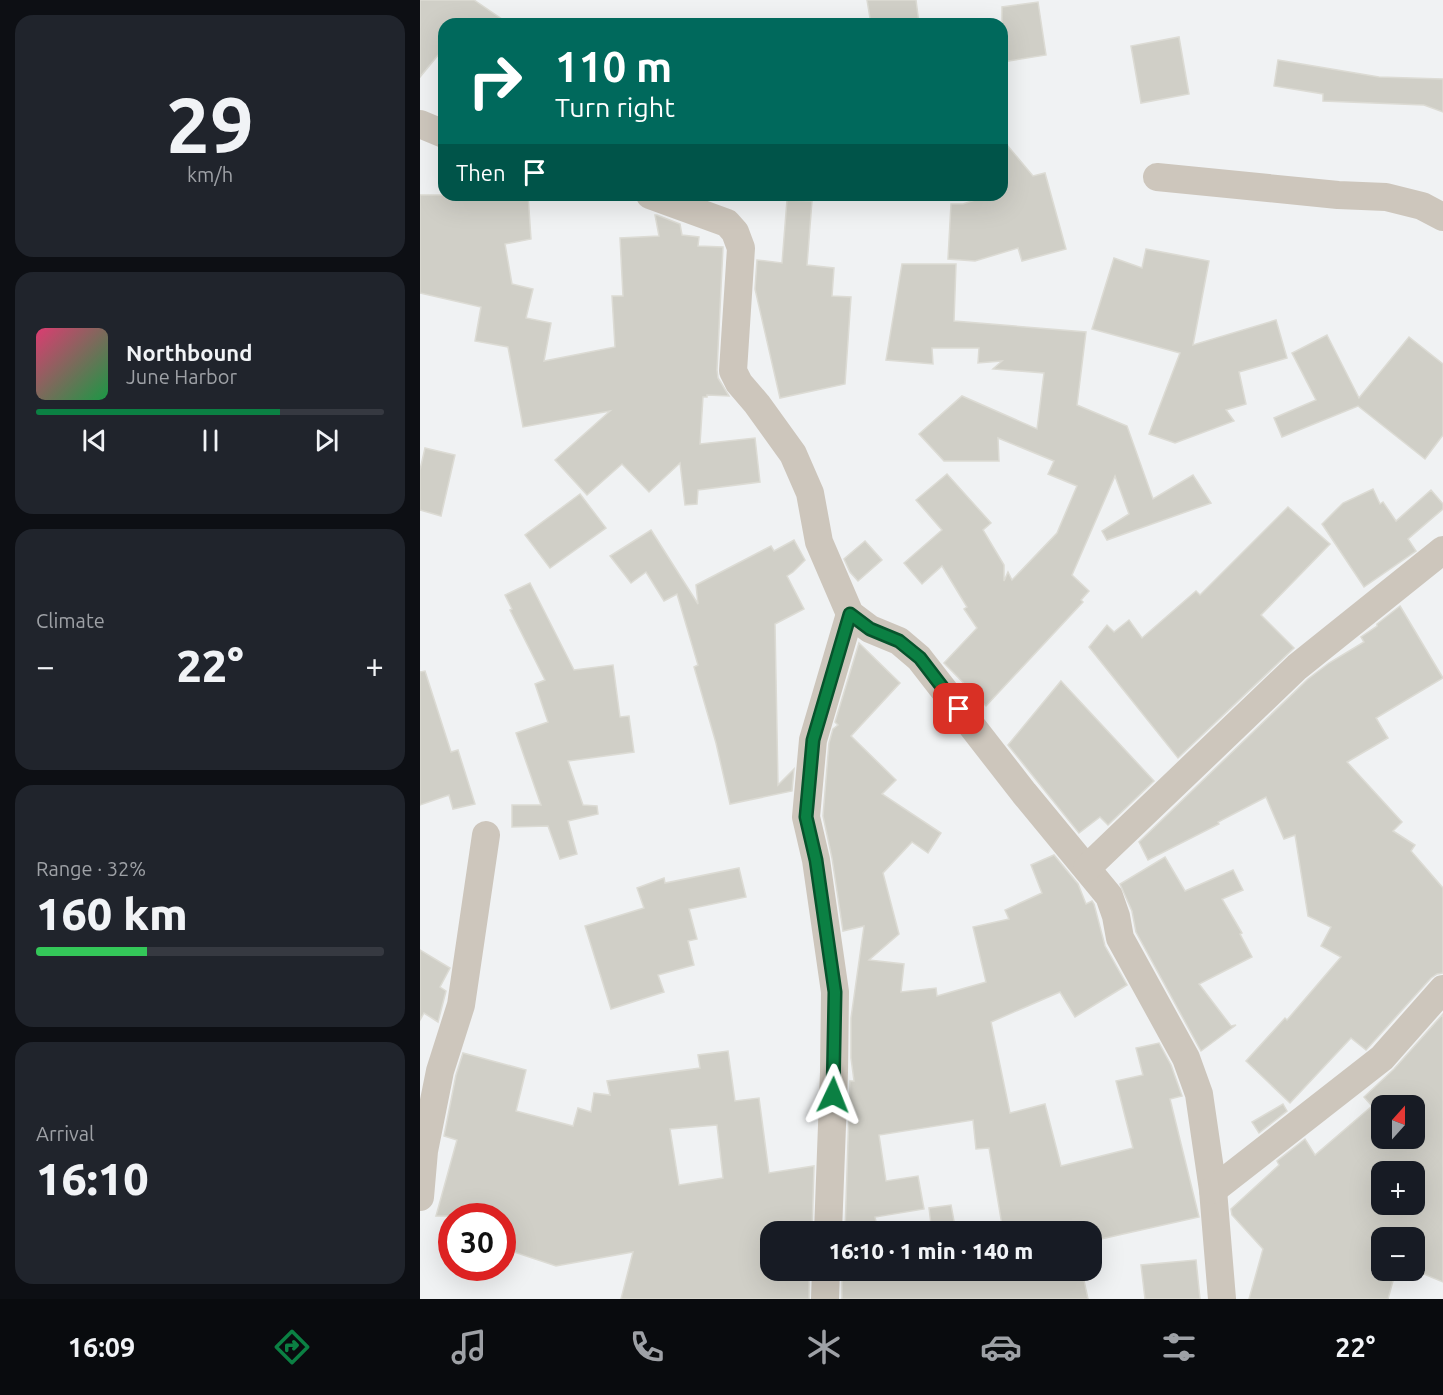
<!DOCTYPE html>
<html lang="en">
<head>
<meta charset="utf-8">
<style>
	body { margin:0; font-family:Ubuntu,sans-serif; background:#20242c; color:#f1f3f6; height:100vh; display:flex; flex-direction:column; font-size:22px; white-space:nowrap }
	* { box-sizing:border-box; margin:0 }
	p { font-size:20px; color:#9ea1a6 }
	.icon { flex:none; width:33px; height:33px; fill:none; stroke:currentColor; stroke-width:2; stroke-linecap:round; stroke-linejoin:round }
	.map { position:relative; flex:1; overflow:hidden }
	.details { display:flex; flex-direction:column; gap:15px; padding:15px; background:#0d0f14; width:420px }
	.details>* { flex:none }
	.top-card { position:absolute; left:18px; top:18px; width:570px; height:183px; border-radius:18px; box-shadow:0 6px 24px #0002; background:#00695c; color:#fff; overflow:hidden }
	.needle { width:39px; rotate:21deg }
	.fabs { position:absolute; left:951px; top:1095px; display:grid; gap:12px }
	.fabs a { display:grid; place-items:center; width:54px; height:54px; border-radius:12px; background:#171b24; box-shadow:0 6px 24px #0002; font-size:30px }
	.speed { position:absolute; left:18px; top:1203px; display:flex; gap:12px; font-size:30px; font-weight:700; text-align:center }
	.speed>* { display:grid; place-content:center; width:78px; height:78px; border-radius:50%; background:#171b24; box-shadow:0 6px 24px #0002; line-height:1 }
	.speed .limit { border:9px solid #d22; background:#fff; color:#111 }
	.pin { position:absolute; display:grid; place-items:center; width:51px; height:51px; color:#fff; margin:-26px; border-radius:12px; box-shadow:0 3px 9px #0006 }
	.me { position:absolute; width:66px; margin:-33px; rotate:2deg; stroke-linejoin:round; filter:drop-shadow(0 0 4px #0008) }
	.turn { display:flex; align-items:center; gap:21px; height:126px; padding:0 18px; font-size:27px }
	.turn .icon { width:78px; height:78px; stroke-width:2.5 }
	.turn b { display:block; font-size:42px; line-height:51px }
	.then { display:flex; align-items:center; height:57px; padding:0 18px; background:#0003; gap:12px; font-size:22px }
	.big { font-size:45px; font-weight:800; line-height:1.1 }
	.details .card { flex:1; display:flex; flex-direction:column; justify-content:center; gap:9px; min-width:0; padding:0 21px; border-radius:18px; background:#20242c }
	.details .dial { align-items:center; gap:0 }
	.dial b { font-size:78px; line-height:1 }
	.song { display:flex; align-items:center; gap:18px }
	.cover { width:72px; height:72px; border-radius:9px; background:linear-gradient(135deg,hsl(340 70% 55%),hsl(140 70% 35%)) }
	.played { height:6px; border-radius:3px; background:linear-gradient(90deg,#0b8043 70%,#363941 70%) }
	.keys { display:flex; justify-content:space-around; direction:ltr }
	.heat { display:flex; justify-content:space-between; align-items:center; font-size:33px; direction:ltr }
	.charge { height:9px; border-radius:4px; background:linear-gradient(90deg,#34c759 32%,#363941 0) }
	.trip { position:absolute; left:340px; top:1221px; width:342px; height:60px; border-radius:18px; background:#171b24; box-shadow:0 6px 24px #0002; font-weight:800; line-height:60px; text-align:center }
	.tab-bar { display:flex; height:96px; justify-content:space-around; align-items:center; background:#090b0e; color:#9ea1a6 }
	.tab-bar .icon { width:42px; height:42px }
	.tab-bar .selected { color:#0b8043 }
	.tab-bar b { font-size:27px; color:#f1f3f6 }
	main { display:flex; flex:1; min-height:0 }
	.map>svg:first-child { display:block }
	.building { fill:#d0cfc7; stroke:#dcdbd4; stroke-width:1.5; fill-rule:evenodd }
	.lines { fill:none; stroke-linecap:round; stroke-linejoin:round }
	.street { stroke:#cdc6bc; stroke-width:28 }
	.route-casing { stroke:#07532c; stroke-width:15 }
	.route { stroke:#0b8043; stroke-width:10 }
</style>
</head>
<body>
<main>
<section class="details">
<div class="card dial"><b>29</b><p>km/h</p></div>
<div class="card">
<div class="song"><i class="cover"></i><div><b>Northbound</b><p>June Harbor</p></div></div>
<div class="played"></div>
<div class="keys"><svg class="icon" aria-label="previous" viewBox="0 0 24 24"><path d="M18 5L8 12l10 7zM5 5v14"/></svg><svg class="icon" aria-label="pause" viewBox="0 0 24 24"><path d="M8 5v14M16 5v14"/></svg><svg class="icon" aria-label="next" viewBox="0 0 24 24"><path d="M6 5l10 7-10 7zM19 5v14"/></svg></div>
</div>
<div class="card"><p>Climate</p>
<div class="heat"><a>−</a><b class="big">22°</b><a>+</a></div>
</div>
<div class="card"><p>Range · 32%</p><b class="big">160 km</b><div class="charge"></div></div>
<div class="card"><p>Arrival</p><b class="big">16:10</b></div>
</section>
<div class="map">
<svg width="1023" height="1299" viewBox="0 0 1023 1299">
	<rect width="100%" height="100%" fill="#f0f2f3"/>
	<!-- building -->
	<g class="building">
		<path d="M0,0h54l35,24h-65v24l-24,29z"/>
		<path d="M447,0h49l3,24h-48z"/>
		<path d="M618,2l8,53 -44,7v-55z"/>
		<path d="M759,37l10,57 -48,9 -10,-57z"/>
		<path d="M858,60l101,17 64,2v33l-19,-7 -101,-4v-7l-49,-8z"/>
		<path d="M582,139l31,37 12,-3 21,76 -44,12 -4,-13 -43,13 -27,-2 3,-55h12l27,-9h12z"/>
		<path d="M0,195h108l3,44 -26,5 7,40 21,5 -7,29 25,5 -7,38 71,-14 -3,-51h11l-3,-58 39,-2 -4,-21h2l23,9 2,11 17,2 -1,9 25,1 -6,123 1,8 11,18 -22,-1v2h-4l-3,47 55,-6 5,44 -62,8 -1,14 -12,1 -5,-42 -31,29 -27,-28 -35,31 -32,-35 55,-49 -87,16 -15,-80 -33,-6 6,-34 -61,-14z"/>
		<path d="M367,200l25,1 -5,64 27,3 -2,28 19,1 -6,87 -65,14 -25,-109 2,-29 25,3z"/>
		<path d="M726,249l63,12 -16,84 83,-25 11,38 -48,14 7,32 -20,6 8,11 -59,22 -26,-9 31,-81 -88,-24 22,-71 28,10z"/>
		<path d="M482,264h54l-2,57 132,11 -9,73 50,21 26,73 40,-24 18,28 -104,37 -5,-9 27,-17 -14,-38 -43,99 17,16 -8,9 2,2 -97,104 -42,-43 33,-35 -13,-19 3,-2 -25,-41 -20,18 -18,-21 38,-33 -26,-30 31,-26 44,49 -8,7 21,35v16l4,-9 4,8 45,-47 20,-47 -29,-12 6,-13 -56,-23 1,23h-55l-25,-27 43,-38 75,33 7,-56 -51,-4 9,-8 -24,2 1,-15h-47l1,16 -47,-4z"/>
		<path d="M907,335l32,63 50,-61 34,27v71l-18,24 -67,-53 -76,31 -8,-19 42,-18 -24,-47z"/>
		<path d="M5,448l30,7 -14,61 -21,-6v-40z"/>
		<path d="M953,489l7,15 3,-2 13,19 35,-31 12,14v5l-35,30 8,12 -52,36 -42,-63 21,-21z"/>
		<path d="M160,494l26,34 -56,40 -25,-33z"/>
		<path d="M868,507l42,37 -69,71 33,33 -116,110 -89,-111 18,-22 7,7 15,-12 13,18 54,-47 4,4z"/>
		<path d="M231,530l47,74 -2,-19 75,-39 3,5 20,-11 11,20 -12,12 -6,4 17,33 -29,15 3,161 16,-16 -2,22 -62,13 -14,-61 -22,-76 4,-2 -21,-71 -13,7 -18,-29 -15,11 -21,-27z"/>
		<path d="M445,541l17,19 -24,21 -8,-9 -6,-13z"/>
		<path d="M110,583l44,87 39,-5 7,52 9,-1 5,36 -66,9 15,44 14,1 1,8 -30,7 9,33 -17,5 -12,-33 -36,1v-22h29l-25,-72 32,-11 -13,-38 10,-4 -35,-70 2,-1 -7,-14z"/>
		<path d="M980,606l43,72 -67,40 12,20 -41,24 55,60 -9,9 22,14 -4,6 32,37v85l-6,1 -6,4 -65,72 -15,-12 -61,65 -44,-42 39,-43 2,2 54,-63 -20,-11 10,-19 -23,-11 -13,-81 -11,4 -18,-42 -48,25 1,2 -71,36 -9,-18 169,-163 21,-16 35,-21 -3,-5 16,-11v-2z"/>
		<path d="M439,643l41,40 -49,53 45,44 -14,14 59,39 -13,20 -16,-11 -29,31 16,61 -30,26 35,4 -3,28 35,-4 1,8 49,-14 -13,-55 36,-8 -4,-9 37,-17 -11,-28 23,-10 24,29 8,20 6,-3 2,3 11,42 22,39 -52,32 -15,-25 -69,30 19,91 35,-9 16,62 72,-18 -17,-67 27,-6 -7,-27 23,-5 12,22 11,31 -12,3 29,118 -107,24v-9h-133l43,-7 -13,-77 -13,1 -3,-29 -94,15 7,46 32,-5 6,33 -49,8 3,15h-33l5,-151h4l-3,-23v-40l13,-92 -21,5 -11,-73 -9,-42 6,-73 4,-14 5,-4 -3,-3z"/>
		<path d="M5,671l26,81 7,-2 17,54 -22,5 -4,-14 -29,10v-133z"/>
		<path d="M641,681l93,100 -46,44 -8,-8 -21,16 -71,-88z"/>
		<path d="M745,857l20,34 48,-21 10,20 -21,9 20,34 -2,1 12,23 -53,27 32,42 5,-1 -35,26 -65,-119 -4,-21 -12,-27z"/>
		<path d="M319,868l7,29 -57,12 8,30 -9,2 6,24 -36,10 6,17 -53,17 -26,-83 59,-18 -7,-20 27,-10 1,5z"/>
		<path d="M0,950l30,18 -10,19 6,4 -8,31 -14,-9 -4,7z"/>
		<path d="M1023,1014v268l-29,-12v-32h-32v32h14l-8,29h-139l14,-50 -31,-34 -1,-6 48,-44 -2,-4 28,-22 10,16 57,-49 -8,-9 30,-28zM962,1106h32v32h-32zM962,1172h32v32h-32z"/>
		<path d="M308,1051l7,50 24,-3 10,75 45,-7 -2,66h-41v38h38v29h-188l12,-47 -77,14 -54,-18v-32h-66l21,-76 -13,-4 12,-61 7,-22 63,17 -10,41 57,15 5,-18 13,4 3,-19 16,2 -3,-14 93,-13 -2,-13zM297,1125l6,53 -44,7 -9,-56z"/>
		<path d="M863,1104l4,7 -28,22 -7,-11z"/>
		<path d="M531,1205l5,27h-24l-3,-24z"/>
		<path d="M776,1260l4,39h-55l-4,-34z"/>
		<path d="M422,1270h222l1,3 17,-2 6,28h-246z"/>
	</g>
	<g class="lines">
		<!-- street -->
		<g class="street">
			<path d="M0,124l24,10"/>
			<path d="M737,177l181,18 48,2 36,9 21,11"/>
			<path d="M230,195l77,28 8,9 6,16 -8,123 6,12 18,21 36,50 17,39 9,49 31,72 20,15 29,12 20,17 105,135 85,103 7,20 4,22 66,120 13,36 14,96 9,109"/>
			<path d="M667,868l210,-201 146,-117"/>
			<path d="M793,1190l169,-132 61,-69"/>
			<path d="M0,1197l4,-46 16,-80 21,-66 25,-170"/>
			<path d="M408,1232l6,-160 1,-80 -19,-132 -10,-43 7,-77 37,-126"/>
			<path d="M405,1299l1,-29"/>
		</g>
	</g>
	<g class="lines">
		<!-- route casing -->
		<g class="route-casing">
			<path id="route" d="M413,1095l2,-103 -19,-132 -10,-43 7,-77 37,-126 20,15 29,12 21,17 39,51"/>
		</g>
		<!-- route -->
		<use href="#route" class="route"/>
	</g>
</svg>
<div class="fabs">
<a><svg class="needle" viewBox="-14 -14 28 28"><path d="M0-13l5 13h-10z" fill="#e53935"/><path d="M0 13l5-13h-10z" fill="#9ea1a6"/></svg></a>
<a>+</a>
<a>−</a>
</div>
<div class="speed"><div class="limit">30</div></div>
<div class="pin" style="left:539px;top:709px;background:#d93025"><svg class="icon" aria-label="arrive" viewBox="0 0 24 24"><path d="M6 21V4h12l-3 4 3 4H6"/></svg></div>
<svg class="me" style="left:413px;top:1095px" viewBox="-20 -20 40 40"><path d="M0-17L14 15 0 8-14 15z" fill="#0b8043" stroke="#fff" stroke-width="4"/></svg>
<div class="trip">16:10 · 1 min · 140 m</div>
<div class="top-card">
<div class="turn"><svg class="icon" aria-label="right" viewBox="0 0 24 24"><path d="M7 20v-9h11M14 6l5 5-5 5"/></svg><div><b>110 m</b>Turn right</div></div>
<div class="then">Then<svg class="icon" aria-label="arrive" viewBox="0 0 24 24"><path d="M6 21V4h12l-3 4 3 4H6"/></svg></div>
</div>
</div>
</main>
<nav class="tab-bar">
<b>16:09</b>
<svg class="icon selected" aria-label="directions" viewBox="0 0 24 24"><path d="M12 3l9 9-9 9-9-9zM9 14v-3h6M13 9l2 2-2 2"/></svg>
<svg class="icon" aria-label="music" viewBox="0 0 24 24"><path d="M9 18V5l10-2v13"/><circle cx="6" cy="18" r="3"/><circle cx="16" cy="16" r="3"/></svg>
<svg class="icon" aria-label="phone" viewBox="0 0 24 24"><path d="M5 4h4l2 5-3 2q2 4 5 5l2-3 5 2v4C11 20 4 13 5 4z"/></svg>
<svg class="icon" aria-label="climate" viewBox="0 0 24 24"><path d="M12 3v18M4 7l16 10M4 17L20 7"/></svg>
<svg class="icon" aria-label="car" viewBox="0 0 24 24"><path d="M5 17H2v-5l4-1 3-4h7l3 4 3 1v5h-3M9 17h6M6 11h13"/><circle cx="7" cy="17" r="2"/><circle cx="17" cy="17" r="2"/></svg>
<svg class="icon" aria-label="filters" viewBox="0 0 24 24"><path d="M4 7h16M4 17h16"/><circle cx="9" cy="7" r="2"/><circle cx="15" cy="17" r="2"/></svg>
<b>22°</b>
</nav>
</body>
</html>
